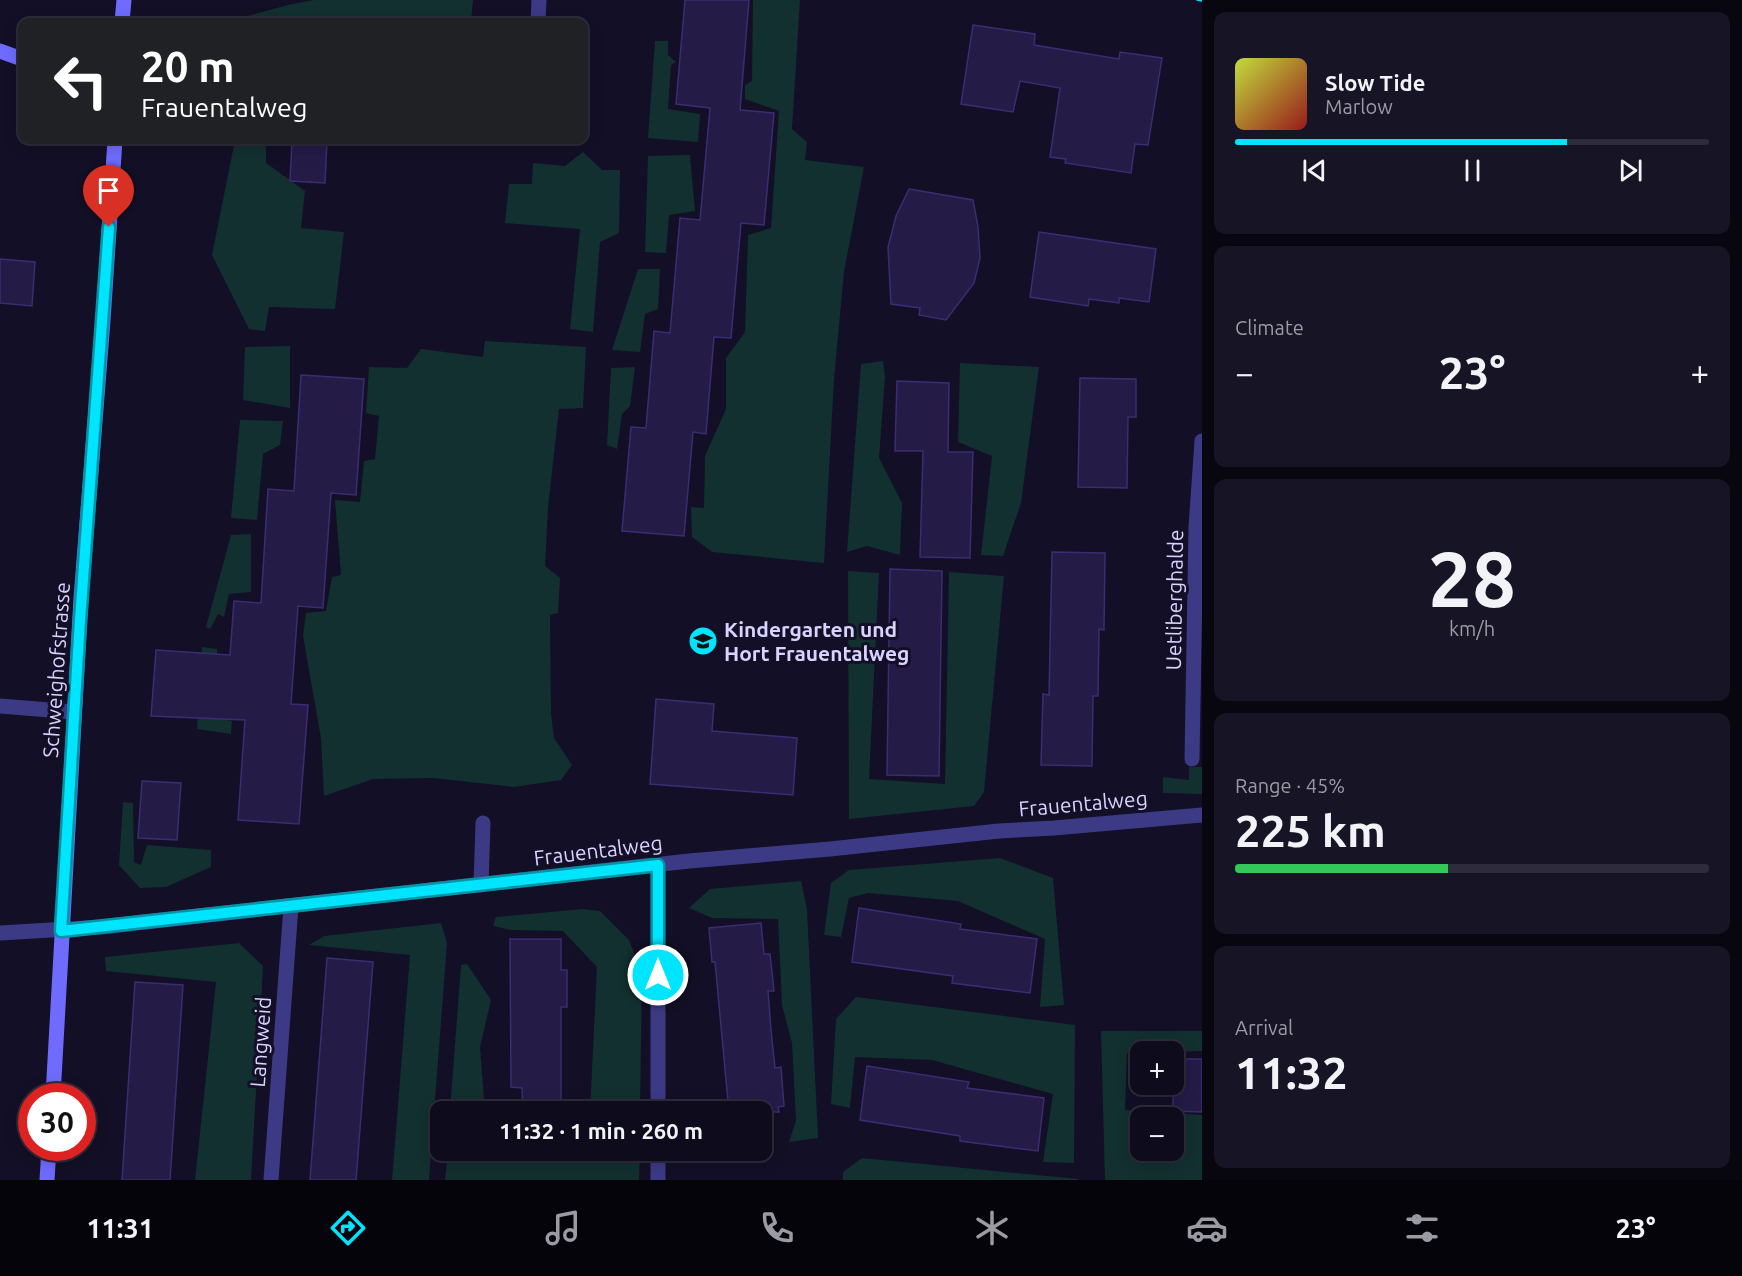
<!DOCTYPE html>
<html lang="en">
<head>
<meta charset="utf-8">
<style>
	body { margin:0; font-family:Ubuntu,sans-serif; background:#171425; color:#f1f3f6; height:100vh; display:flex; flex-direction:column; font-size:22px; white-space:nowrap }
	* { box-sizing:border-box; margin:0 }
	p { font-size:20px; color:#9b9ba3 }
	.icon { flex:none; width:33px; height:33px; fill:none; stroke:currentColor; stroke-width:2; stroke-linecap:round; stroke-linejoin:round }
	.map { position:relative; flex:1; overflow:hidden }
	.sheet { display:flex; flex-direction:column; gap:12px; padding:12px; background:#08060f; width:540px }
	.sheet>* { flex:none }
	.hud { position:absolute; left:18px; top:18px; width:570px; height:126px; border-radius:12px; box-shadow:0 3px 15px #0003,0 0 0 2px #2e2b3b; background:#202124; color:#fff; overflow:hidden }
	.fabs { position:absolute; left:1130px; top:1041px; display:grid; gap:12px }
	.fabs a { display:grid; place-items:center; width:54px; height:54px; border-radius:12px; background:#0e0b1c; box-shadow:0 3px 15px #0003,0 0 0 2px #2e2b3b; font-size:30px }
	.speed { position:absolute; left:18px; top:1083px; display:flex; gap:12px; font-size:30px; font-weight:700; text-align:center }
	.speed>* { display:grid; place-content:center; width:78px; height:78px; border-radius:50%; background:#0e0b1c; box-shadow:0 3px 15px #0003,0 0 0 2px #2e2b3b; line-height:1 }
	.speed .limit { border:9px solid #d22; background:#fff; color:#111 }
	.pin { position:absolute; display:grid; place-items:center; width:51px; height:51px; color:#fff; margin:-62px -26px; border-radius:50% 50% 50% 0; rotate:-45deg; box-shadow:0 0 6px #0007 }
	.pin .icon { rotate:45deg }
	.me { position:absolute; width:66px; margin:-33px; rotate:0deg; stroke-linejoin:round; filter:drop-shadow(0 0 4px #0008) }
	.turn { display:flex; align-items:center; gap:21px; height:126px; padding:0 24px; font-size:27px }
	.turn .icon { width:78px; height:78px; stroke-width:2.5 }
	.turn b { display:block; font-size:42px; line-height:51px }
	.big { font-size:45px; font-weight:600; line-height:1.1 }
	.sheet .card { flex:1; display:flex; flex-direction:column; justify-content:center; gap:9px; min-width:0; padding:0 21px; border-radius:12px; background:#171425 }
	.sheet .dial { align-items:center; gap:0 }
	.dial b { font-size:78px; line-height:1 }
	.song { display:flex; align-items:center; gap:18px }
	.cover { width:72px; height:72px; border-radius:9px; background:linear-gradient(135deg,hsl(70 70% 55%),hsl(0 70% 35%)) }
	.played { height:6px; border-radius:3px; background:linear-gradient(90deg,#00e5ff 70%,#2e2b3b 70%) }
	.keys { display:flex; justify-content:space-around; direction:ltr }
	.heat { display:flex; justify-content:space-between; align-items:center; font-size:33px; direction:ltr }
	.charge { height:9px; border-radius:4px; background:linear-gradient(90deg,#34c759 45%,#2e2b3b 0) }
	.trip { position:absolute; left:430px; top:1101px; width:342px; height:60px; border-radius:12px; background:#0e0b1c; box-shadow:0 3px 15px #0003,0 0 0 2px #2e2b3b; font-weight:600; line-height:60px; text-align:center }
	.tab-bar { display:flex; height:96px; justify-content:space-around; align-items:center; background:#06040b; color:#9b9ba3 }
	.tab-bar .icon { width:42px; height:42px }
	.tab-bar .current { color:#00e5ff }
	.tab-bar b { font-size:27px; color:#f1f3f6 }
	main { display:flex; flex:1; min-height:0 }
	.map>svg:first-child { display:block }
	.green { fill:#12302f; fill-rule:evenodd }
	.building { fill:#241b47; stroke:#3b2d73; stroke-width:1.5 }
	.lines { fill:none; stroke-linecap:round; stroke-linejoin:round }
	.service { stroke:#3d3a85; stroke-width:15 }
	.minor { stroke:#3d3a85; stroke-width:15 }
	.secondary { stroke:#6f6bff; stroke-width:15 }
	.tram { stroke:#00e5ff; stroke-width:1.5 }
	.route-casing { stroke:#0095a6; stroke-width:15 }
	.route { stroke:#00e5ff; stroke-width:10 }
	.labels { text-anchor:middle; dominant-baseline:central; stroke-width:6; stroke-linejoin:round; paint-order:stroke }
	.street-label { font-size:21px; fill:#d9d4ff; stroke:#130f26 }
	.poi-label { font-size:21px; font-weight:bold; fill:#d9d4ff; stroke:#130f26; text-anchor:start }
</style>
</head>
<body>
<main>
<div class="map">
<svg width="1202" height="1180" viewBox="0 0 1202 1180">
	<rect width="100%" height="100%" fill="#130f26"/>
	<!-- green -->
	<g class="green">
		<path d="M314,0h159l-2,22h-245l62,-17z"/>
		<path d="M753,0h47l-8,129 15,13 -2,18 59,7 -20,105 -10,107 -10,184 -112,-11 -20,-15 -1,-30 13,1 1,-52 21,-47v-51l19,-26 3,-97 23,-7 8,-117 -34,-12v-14l7,-4z"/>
		<path d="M655,41h13v14l8,7 -5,3 -3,44 32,5 -2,28 -50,-4z"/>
		<path d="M235,140h31v23l39,28 -4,37 43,4 -9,77 -66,-2 -4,24 -16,-2 -37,-74z"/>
		<path d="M583,152l19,18h18l-1,63 -19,9 -7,90 -23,-3 10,-100 -75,-6 4,-39h23l1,-21 32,3z"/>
		<path d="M690,155l5,56 -26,4 -3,38 -21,-1 3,-96z"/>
		<path d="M638,269h22l-2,40 -13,5 -5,38 -28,-2z"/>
		<path d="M485,341l101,6 -3,61 -24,1 -11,99 -3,58 15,12 -2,35 -8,2 1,98 3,25 18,27 -11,15 -47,7 -80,-9 -61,1 -49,17 -3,-58 -18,-102 3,-23 20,-2 6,-34 9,-2 -6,-75 25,2 4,-41 11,-2 4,-43 -13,-3 3,-46 38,1 14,-19 62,8z"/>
		<path d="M290,346v62l-47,-8 2,-53z"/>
		<path d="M883,361l2,16 -6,81 23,45 -2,52 -33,-9 -20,6 14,-188z"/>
		<path d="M960,363l79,4 -18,136 -18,53 -22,-1 11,-99 -34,-14z"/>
		<path d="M635,367l-5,39 -8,8 -5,35 -10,-4 4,-77z"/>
		<path d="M240,420l43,1 -3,24 -17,9 -6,66 -26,-2z"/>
		<path d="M251,534v58l-22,2 -5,23 -6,-3 -8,15 -4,-2 25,-92z"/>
		<path d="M848,571l31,2 -10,206 76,5 4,-212 55,4 -20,216 -10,14 -125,13z"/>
		<path d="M202,647l15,2v69l15,3 -1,13 -34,-5z"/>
		<path d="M1189,767h13v27l-39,-1v-16l26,3z"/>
		<path d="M123,802l10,1 1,59 7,3 6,-20 64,5v17l-45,20 -26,1 -21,-23z"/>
		<path d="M1000,858l53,20 11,127 -24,2 5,-68 -87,-38 -90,-8 -19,5 -8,39 -17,-2 7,-52 18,-13z"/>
		<path d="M801,881l6,28 11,229 -29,4 7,-21 -4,-78 -10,-38 -4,-86 -66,-1 -23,-10 21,-19z"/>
		<path d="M582,909l18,2 29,29 13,34 -2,137h-50l7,-144 -34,-36 -52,-1 -18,-4 3,-9z"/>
		<path d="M441,923l6,20 -18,237h-37l18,-225 -101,-10 15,-9z"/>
		<path d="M239,943l24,23 -12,214h-56l21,-198 -110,-11 -1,-14z"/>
		<path d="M467,964l24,36 -11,47 5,64h-35l11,-146z"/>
		<path d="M856,997l219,28 -1,138 -31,-1 10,-68 -121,-34 -77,-3 -5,51 -19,-4 5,-85z"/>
		<path d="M1101,1031h101v20l-75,2 -2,57 77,5v65h-97zM1140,1118h33v32h-33z"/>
		<path d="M448,1151h38l1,11 83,-5 12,-6h58l-1,29h-194z"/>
		<path d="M862,1158l216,21v1h-235v-8z"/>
	</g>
	<!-- building -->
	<g class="building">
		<path d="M685,0h64l-9,110 34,3 -10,112 -23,-2 -10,115 -17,-1 -8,97 -13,-2 -9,104 -62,-5 9,-104 15,1 8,-97 16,2 10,-115 20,2 10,-112 -34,-4z"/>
		<path d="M973,25l62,9 -1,11 85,14 1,-7 42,6 -14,87 -13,-1 -4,29 -66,-10 1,-4 -16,-2 10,-69 -40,-7 -7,31 -52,-8z"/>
		<path d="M292,140h35l-2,43 -35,-2z"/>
		<path d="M909,189l64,11 5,27 2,31 -6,25 -28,37 -27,-5 1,-7 -29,-4 -3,-57 8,-31z"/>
		<path d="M1039,232l117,17 -7,53 -30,-4v5l-30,-4 -1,7 -58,-9z"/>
		<path d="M0,259l35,3 -3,44 -32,-3z"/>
		<path d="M301,375l63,4 -8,116 -25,-2 -8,115 -25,-2 -7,98 17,1 -9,119 -61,-4 7,-100 -94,-4 5,-66 74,5 4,-54 27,2 7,-114 26,2z"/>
		<path d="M1080,378l56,1v38h-8l-1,71 -49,-1z"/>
		<path d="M897,381l52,2 -1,69h25l-3,106 -50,-1 3,-106h-28z"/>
		<path d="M1052,552l53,1 -1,77 -5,-1 -1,67h-5l-1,70 -51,-1 2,-71 6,1z"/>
		<path d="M890,569l52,2 -3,205 -52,-1z"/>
		<path d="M656,699l58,5 -2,27 85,7 -4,57 -143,-11z"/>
		<path d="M142,781l39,2 -4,57 -39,-2z"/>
		<path d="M859,908l102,16 -1,5 77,10 -7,54 -78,-10 1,-7 -101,-14z"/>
		<path d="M761,923l3,31h6l4,37h-6l3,39 4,38 6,-1 3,39 -6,1 1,5h-50l-14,-150h-3l-3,-34z"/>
		<path d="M510,939h51v31h6v37h-6v105h-38l-1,-24 -11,-1z"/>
		<path d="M327,958l46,4 -17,218h-46z"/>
		<path d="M135,982l48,3 -13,195h-48z"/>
		<path d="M1173,1059h29v53l-29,-1z"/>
		<path d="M867,1066l102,16 -2,6 77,10 -6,53 -78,-10v-5l-100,-16z"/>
	</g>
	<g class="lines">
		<!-- service -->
		<g class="service">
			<path d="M538,22l1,-22"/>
			<path d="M0,706l74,6"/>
			<path d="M481,885l2,-62"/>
		</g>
		<!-- minor -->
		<g class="minor">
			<path d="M1192,759l4,-232 6,-86"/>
			<path d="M658,865v247"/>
			<path d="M0,933l101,-6 588,-66 141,-12 169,-18 55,-3 148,-13"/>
			<path d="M658,1150v30"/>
			<path d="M271,1180l20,-274"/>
		</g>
		<!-- secondary -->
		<g class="secondary">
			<path d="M122,22l2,-22"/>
			<path d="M0,51l22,8"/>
			<path d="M53,1096l28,-498 22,-277 12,-181"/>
			<path d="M47,1180l2,-32"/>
		</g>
		<!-- tram -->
		<path class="tram" d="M1197,0l5,1"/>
	</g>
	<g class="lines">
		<!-- route casing -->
		<g class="route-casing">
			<path id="route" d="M109,227l-29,393 -19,311 597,-66v110"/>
		</g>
		<!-- route -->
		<use href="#route" class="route"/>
	</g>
	<!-- icons -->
	<defs>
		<g id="school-disc" transform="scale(1.5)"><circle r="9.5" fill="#00e5ff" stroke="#130f26"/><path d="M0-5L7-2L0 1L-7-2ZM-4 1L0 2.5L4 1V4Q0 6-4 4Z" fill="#111"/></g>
	</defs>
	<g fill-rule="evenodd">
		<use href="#school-disc" x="703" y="641"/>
	</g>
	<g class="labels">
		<!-- street labels -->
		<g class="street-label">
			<text transform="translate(1174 600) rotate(-89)">Uetliberghalde</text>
			<text transform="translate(56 670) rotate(-86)">Schweighofstrasse</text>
			<text transform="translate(1083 803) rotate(-5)">Frauentalweg</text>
			<text transform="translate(598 850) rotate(-7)">Frauentalweg</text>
			<text transform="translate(260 1042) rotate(-86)">Langweid</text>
		</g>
		<!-- poi labels -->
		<g class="poi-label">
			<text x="724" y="629">Kindergarten und<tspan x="724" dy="24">Hort Frauentalweg</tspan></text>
		</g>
	</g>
</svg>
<div class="fabs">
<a>+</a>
<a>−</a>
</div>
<div class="speed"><div class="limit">30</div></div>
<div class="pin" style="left:109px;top:227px;background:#d93025"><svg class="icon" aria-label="arrive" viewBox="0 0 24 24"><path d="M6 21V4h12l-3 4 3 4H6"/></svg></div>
<svg class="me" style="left:658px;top:975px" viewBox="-20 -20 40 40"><circle r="17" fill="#00e5ff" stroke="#fff" stroke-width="3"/><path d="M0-11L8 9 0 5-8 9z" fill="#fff"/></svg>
<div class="trip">11:32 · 1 min · 260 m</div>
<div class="hud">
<div class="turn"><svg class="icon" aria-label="left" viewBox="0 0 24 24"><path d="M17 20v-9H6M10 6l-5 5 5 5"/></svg><div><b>20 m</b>Frauentalweg</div></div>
</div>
</div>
<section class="sheet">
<div class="card">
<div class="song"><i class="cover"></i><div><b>Slow Tide</b><p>Marlow</p></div></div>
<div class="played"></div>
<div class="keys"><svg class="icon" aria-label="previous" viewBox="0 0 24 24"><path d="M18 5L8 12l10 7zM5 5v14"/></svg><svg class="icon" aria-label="pause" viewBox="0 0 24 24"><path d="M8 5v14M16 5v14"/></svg><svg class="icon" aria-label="next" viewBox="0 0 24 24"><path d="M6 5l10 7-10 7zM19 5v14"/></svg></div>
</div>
<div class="card"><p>Climate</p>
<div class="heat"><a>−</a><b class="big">23°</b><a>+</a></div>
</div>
<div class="card dial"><b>28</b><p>km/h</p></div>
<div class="card"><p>Range · 45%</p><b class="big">225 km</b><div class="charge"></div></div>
<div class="card"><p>Arrival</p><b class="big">11:32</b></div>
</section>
</main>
<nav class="tab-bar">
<b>11:31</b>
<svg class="icon current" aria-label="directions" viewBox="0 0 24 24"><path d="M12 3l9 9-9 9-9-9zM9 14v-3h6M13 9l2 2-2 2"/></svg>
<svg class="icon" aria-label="music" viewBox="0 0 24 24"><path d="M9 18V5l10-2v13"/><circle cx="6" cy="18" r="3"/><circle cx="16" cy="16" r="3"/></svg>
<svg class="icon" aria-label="phone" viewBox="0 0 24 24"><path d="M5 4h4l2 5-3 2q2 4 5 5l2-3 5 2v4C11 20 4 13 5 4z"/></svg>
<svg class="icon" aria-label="climate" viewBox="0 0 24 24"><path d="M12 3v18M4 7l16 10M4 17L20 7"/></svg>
<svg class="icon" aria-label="car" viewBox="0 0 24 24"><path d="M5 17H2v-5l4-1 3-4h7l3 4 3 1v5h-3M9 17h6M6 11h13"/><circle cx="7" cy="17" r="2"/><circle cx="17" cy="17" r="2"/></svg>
<svg class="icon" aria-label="filters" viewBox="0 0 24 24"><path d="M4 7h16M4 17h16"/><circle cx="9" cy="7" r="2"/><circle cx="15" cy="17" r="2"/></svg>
<b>23°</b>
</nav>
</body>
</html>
